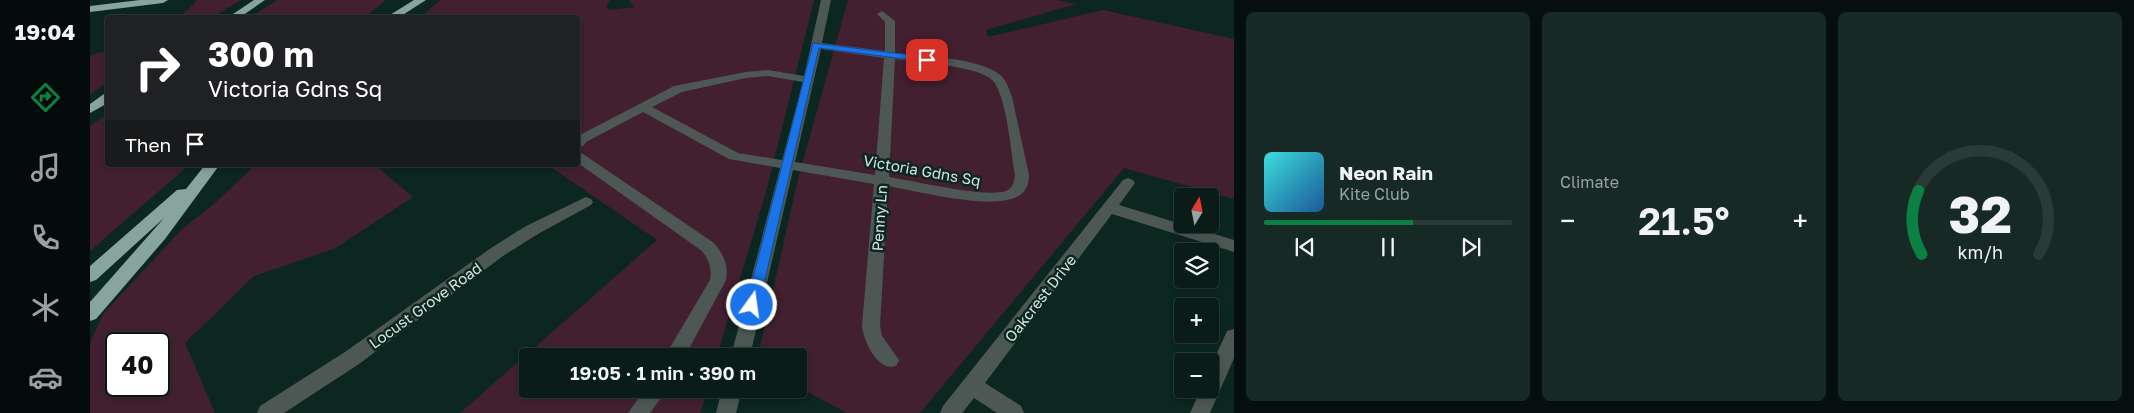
<!DOCTYPE html>
<html lang="en">
<head>
<meta charset="utf-8">
<style>
	body { margin:0; font-family:"Golos Text",sans-serif; background:#172925; color:#f1f3f6; height:100vh; display:flex; flex-direction:column; font-size:19px; white-space:nowrap }
	* { box-sizing:border-box; margin:0 }
	p { font-size:16px; color:#99a1a2 }
	.icon { flex:none; width:28px; height:28px; fill:none; stroke:currentColor; stroke-width:2; stroke-linecap:round; stroke-linejoin:round }
	.map { position:relative; flex:1; overflow:hidden }
	.sheet { display:flex; flex-direction:column; gap:12px; padding:12px; background:#050f0d; width:900px }
	.sheet>* { flex:none }
	.banner { position:absolute; left:15px; top:15px; width:475px; height:152px; border-radius:5px; box-shadow:0 2px 8px #0003,0 0 0 1px #293a37; background:#202124; color:#fff; overflow:hidden }
	.needle { width:32px; rotate:10deg }
	.controls { position:absolute; left:1084px; top:188px; display:grid; gap:10px }
	.controls a { display:grid; place-items:center; width:45px; height:45px; border-radius:5px; background:#091c18; box-shadow:0 2px 8px #0003,0 0 0 1px #293a37; font-size:25px }
	.speed { position:absolute; left:15px; top:332px; display:flex; gap:10px; font-size:25px; font-weight:700; text-align:center }
	.speed>* { display:grid; place-content:center; width:65px; height:65px; border-radius:50%; background:#091c18; box-shadow:0 2px 8px #0003,0 0 0 1px #293a37; line-height:1 }
	.speed .limit { border:2px solid #111; border-radius:8px; background:#fff; color:#111 }
	.pin { position:absolute; display:grid; place-items:center; width:42px; height:42px; color:#fff; margin:-21px; border-radius:10px; box-shadow:0 2px 8px #0006 }
	.me { position:absolute; width:55px; margin:-28px; rotate:14deg; stroke-linejoin:round; filter:drop-shadow(0 0 4px #0008) }
	.turn { display:flex; align-items:center; gap:18px; height:105px; padding:0 20px; font-size:22px }
	.turn .icon { width:65px; height:65px; stroke-width:2.5 }
	.turn b { display:block; font-size:35px; line-height:42px }
	.then { display:flex; align-items:center; height:48px; padding:0 20px; background:#0003; gap:10px; font-size:19px }
	.big { font-size:38px; font-weight:600; line-height:1.1 }
	.sheet .widget { flex:1; display:flex; flex-direction:column; justify-content:center; gap:8px; min-width:0; padding:0 18px; border-radius:8px; background:#172925 }
	.sheet .dial { align-items:center; gap:0 }
	.dial svg { height:130px; overflow:visible; fill:none; stroke:#293a37; stroke-width:7; stroke-linecap:round; text-anchor:middle }
	.dial text { fill:#f1f3f6; stroke:none }
	.song { display:flex; align-items:center; gap:15px }
	.cover { width:60px; height:60px; border-radius:8px; background:linear-gradient(135deg,hsl(180 70% 55%),hsl(210 70% 35%)) }
	.played { height:5px; border-radius:2px; background:linear-gradient(90deg,#0b8043 60%,#293a37 60%) }
	.keys { display:flex; justify-content:space-around; direction:ltr }
	.heat { display:flex; justify-content:space-between; align-items:center; font-size:28px; direction:ltr }
	.sheet .tiles { flex:1; display:grid; gap:12px; grid-template-columns:repeat(3,1fr) }
	.trip { position:absolute; left:429px; top:348px; width:288px; height:50px; border-radius:5px; background:#091c18; box-shadow:0 2px 8px #0003,0 0 0 1px #293a37; font-weight:600; line-height:50px; text-align:center }
	main { display:flex; flex:1; min-height:0 }
	.menu { display:flex; flex-direction:column; width:90px; justify-content:space-around; align-items:center; background:#040b0a; color:#99a1a2 }
	.menu .icon { width:35px; height:35px }
	.menu .selected { color:#0b8043 }
	.menu b { font-size:22px; color:#f1f3f6 }
	.map>svg:first-child { display:block }
	.green { fill:#422030; fill-rule:evenodd }
	.lines { fill:none; stroke-linecap:round; stroke-linejoin:round }
	.minor { fill:#4d5855; fill-rule:evenodd }
	.highway { fill:#88a59d; fill-rule:evenodd }
	.route { fill:#1a73e8; stroke:#114b97 }
	.labels { text-anchor:middle; dominant-baseline:central; stroke-width:5; stroke-linejoin:round; paint-order:stroke }
	.street-label { font-size:15px; fill:#d5e4df; stroke:#0c2620 }
</style>
</head>
<body>
<main>
<nav class="menu">
<b>19:04</b>
<svg class="icon selected" aria-label="directions" viewBox="0 0 24 24"><path d="M12 3l9 9-9 9-9-9zM9 14v-3h6M13 9l2 2-2 2"/></svg>
<svg class="icon" aria-label="music" viewBox="0 0 24 24"><path d="M9 18V5l10-2v13"/><circle cx="6" cy="18" r="3"/><circle cx="16" cy="16" r="3"/></svg>
<svg class="icon" aria-label="phone" viewBox="0 0 24 24"><path d="M5 4h4l2 5-3 2q2 4 5 5l2-3 5 2v4C11 20 4 13 5 4z"/></svg>
<svg class="icon" aria-label="climate" viewBox="0 0 24 24"><path d="M12 3v18M4 7l16 10M4 17L20 7"/></svg>
<svg class="icon" aria-label="car" viewBox="0 0 24 24"><path d="M5 17H2v-5l4-1 3-4h7l3 4 3 1v5h-3M9 17h6M6 11h13"/><circle cx="7" cy="17" r="2"/><circle cx="17" cy="17" r="2"/></svg>
</nav>
<div class="map">
<svg width="1144" height="413" viewBox="0 0 1144 413">
	<rect width="100%" height="100%" fill="#0c2620"/>
	<!-- green -->
	<g class="green">
		<path d="M107,0h44l-28,17h-36l11,-7z"/>
		<path d="M187,0h109l-21,17h-114z"/>
		<path d="M350,0h170l-4,7 4,3 25,-3 -5,-5 1,-2h183l-48,192 -49,164h-189v33h180l-8,24h-240l197,-173 -109,-75h30v-147h-158z"/>
		<path d="M758,0h208l20,4 -90,26 2,7 115,-27 131,29v160l-110,-31 -204,245h-73l-49,-26v-31h-40l40,-177z"/>
		<path d="M17,50v33l-17,11v-38z"/>
		<path d="M17,114l1,51h81l-99,86v-125z"/>
		<path d="M165,165h120l38,32 -79,52 -80,27 -69,67 30,70h-125v-70l13,-29 80,-86 30,-23zM26,344h43v42h-43z"/>
	</g>
	<g class="lines">
		<!-- minor -->
		<g class="minor">
			<path d="M731,0h10l-9,43 63,8v-29l-8,-8 5,-3 13,10v32c27,3 84,5 104,21 7,5 10,15 13,23l17,78c0,8 -2,15 -9,20 -23,17 -103,-4 -132,-9l-8,140 2,10 17,24 -3,6c-19,6 -32,-25 -34,-40l12,-142 -81,-14 -43,186h-19l49,-188 -51,-9 -86,-47 -57,30 -3,4 -5,1v-11l96,-50 72,-14 22,-2 36,6zM731,49l63,9 -9,117 -80,-13zM805,59c21,3 88,7 99,23 13,18 17,70 21,93 -1,7 -2,13 -9,16 -21,7 -92,-10 -117,-14zM678,76l35,6 -21,78 -44,-7 -86,-46 30,-15 64,-14z"/>
			<path d="M488,153l5,1 131,89c9,11 15,22 12,37l-41,76h-20l45,-76c2,-12 -1,-20 -8,-29l-124,-88z"/>
			<path d="M1038,178l5,2 2,3 -16,22 115,35v12l-122,-38 -127,169 36,23 3,7h-27l-23,-15 -12,15h-22l3,-7 180,-226z"/>
			<path d="M496,197l5,2 2,3 -2,3 -53,29 -35,22 -144,108 -75,49h-27l3,-7 85,-54 146,-104 35,-22z"/>
			<path d="M1144,329v29l-24,55h-20l11,-24h9v-21l17,-37z"/>
			<path d="M555,389h22l-17,24h-22z"/>
			<path d="M632,389h20l-6,24h-20z"/>
		</g>
		<!-- highway -->
		<g class="highway">
			<path d="M50,0h28l-5,3 -73,9v-6z"/>
			<path d="M164,0h11l-26,18h-12z"/>
			<path d="M324,0h12l-28,18h-13z"/>
			<path d="M14,94h4v9l-18,10v-9z"/>
			<path d="M115,165h12l1,2 -53,72 -69,80 -6,2v-19l74,-84 -68,62 -6,2v-16l87,-76 9,-1z"/>
		</g>
	</g>
	<!-- route -->
	<path class="route" d="M723,43l114,14 4,3 -4,2 -108,-14 -60,257 -2,4 -5,1 -4,-1 -2,-4z"/>
	<g class="labels">
		<!-- street labels -->
		<g class="street-label">
			<text transform="translate(832 170) rotate(10)">Victoria Gdns Sq</text>
			<text transform="translate(789 218) rotate(-86)">Penny Ln</text>
			<text transform="translate(950 298) rotate(-52)">Oakcrest Drive</text>
			<text transform="translate(335 305) rotate(-36)">Locust Grove Road</text>
		</g>
	</g>
</svg>
<div class="controls">
<a><svg class="needle" viewBox="-14 -14 28 28"><path d="M0-13l5 13h-10z" fill="#e53935"/><path d="M0 13l5-13h-10z" fill="#99a1a2"/></svg></a>
<a><svg class="icon" aria-label="layers" viewBox="0 0 24 24"><path d="M12 4l9 5-9 5-9-5zM3 14l9 5 9-5"/></svg></a>
<a>+</a>
<a>−</a>
</div>
<div class="speed"><div class="limit">40</div></div>
<div class="pin" style="left:837px;top:60px;background:#d93025"><svg class="icon" aria-label="arrive" viewBox="0 0 24 24"><path d="M6 21V4h12l-3 4 3 4H6"/></svg></div>
<svg class="me" style="left:662px;top:305px" viewBox="-20 -20 40 40"><circle r="17" fill="#1a73e8" stroke="#fff" stroke-width="3"/><path d="M0-11L8 9 0 5-8 9z" fill="#fff"/></svg>
<div class="trip">19:05 · 1 min · 390 m</div>
<div class="banner">
<div class="turn"><svg class="icon" aria-label="right" viewBox="0 0 24 24"><path d="M7 20v-9h11M14 6l5 5-5 5"/></svg><div><b>300 m</b>Victoria Gdns Sq</div></div>
<div class="then">Then<svg class="icon" aria-label="arrive" viewBox="0 0 24 24"><path d="M6 21V4h12l-3 4 3 4H6"/></svg></div>
</div>
</div>
<section class="sheet">
<div class="tiles">
<div class="widget">
<div class="song"><i class="cover"></i><div><b>Neon Rain</b><p>Kite Club</p></div></div>
<div class="played"></div>
<div class="keys"><svg class="icon" aria-label="previous" viewBox="0 0 24 24"><path d="M18 5L8 12l10 7zM5 5v14"/></svg><svg class="icon" aria-label="pause" viewBox="0 0 24 24"><path d="M8 5v14M16 5v14"/></svg><svg class="icon" aria-label="next" viewBox="0 0 24 24"><path d="M6 5l10 7-10 7zM19 5v14"/></svg></div>
</div>
<div class="widget"><p>Climate</p>
<div class="heat"><a>−</a><b class="big">21.5°</b><a>+</a></div>
</div>
<div class="widget dial"><svg viewBox="0 0 100 80">
<path d="M14 69A42 42 0 1 1 86 69"/>
<path d="M14 69A42 42 0 0 1 12 30" stroke="#0b8043"/>
<text x="50" y="56" font-size="32" font-weight="700">32</text>
<text x="50" y="72" font-size="11">km/h</text>
</svg></div>
</div>
</section>
</main>
</body>
</html>
